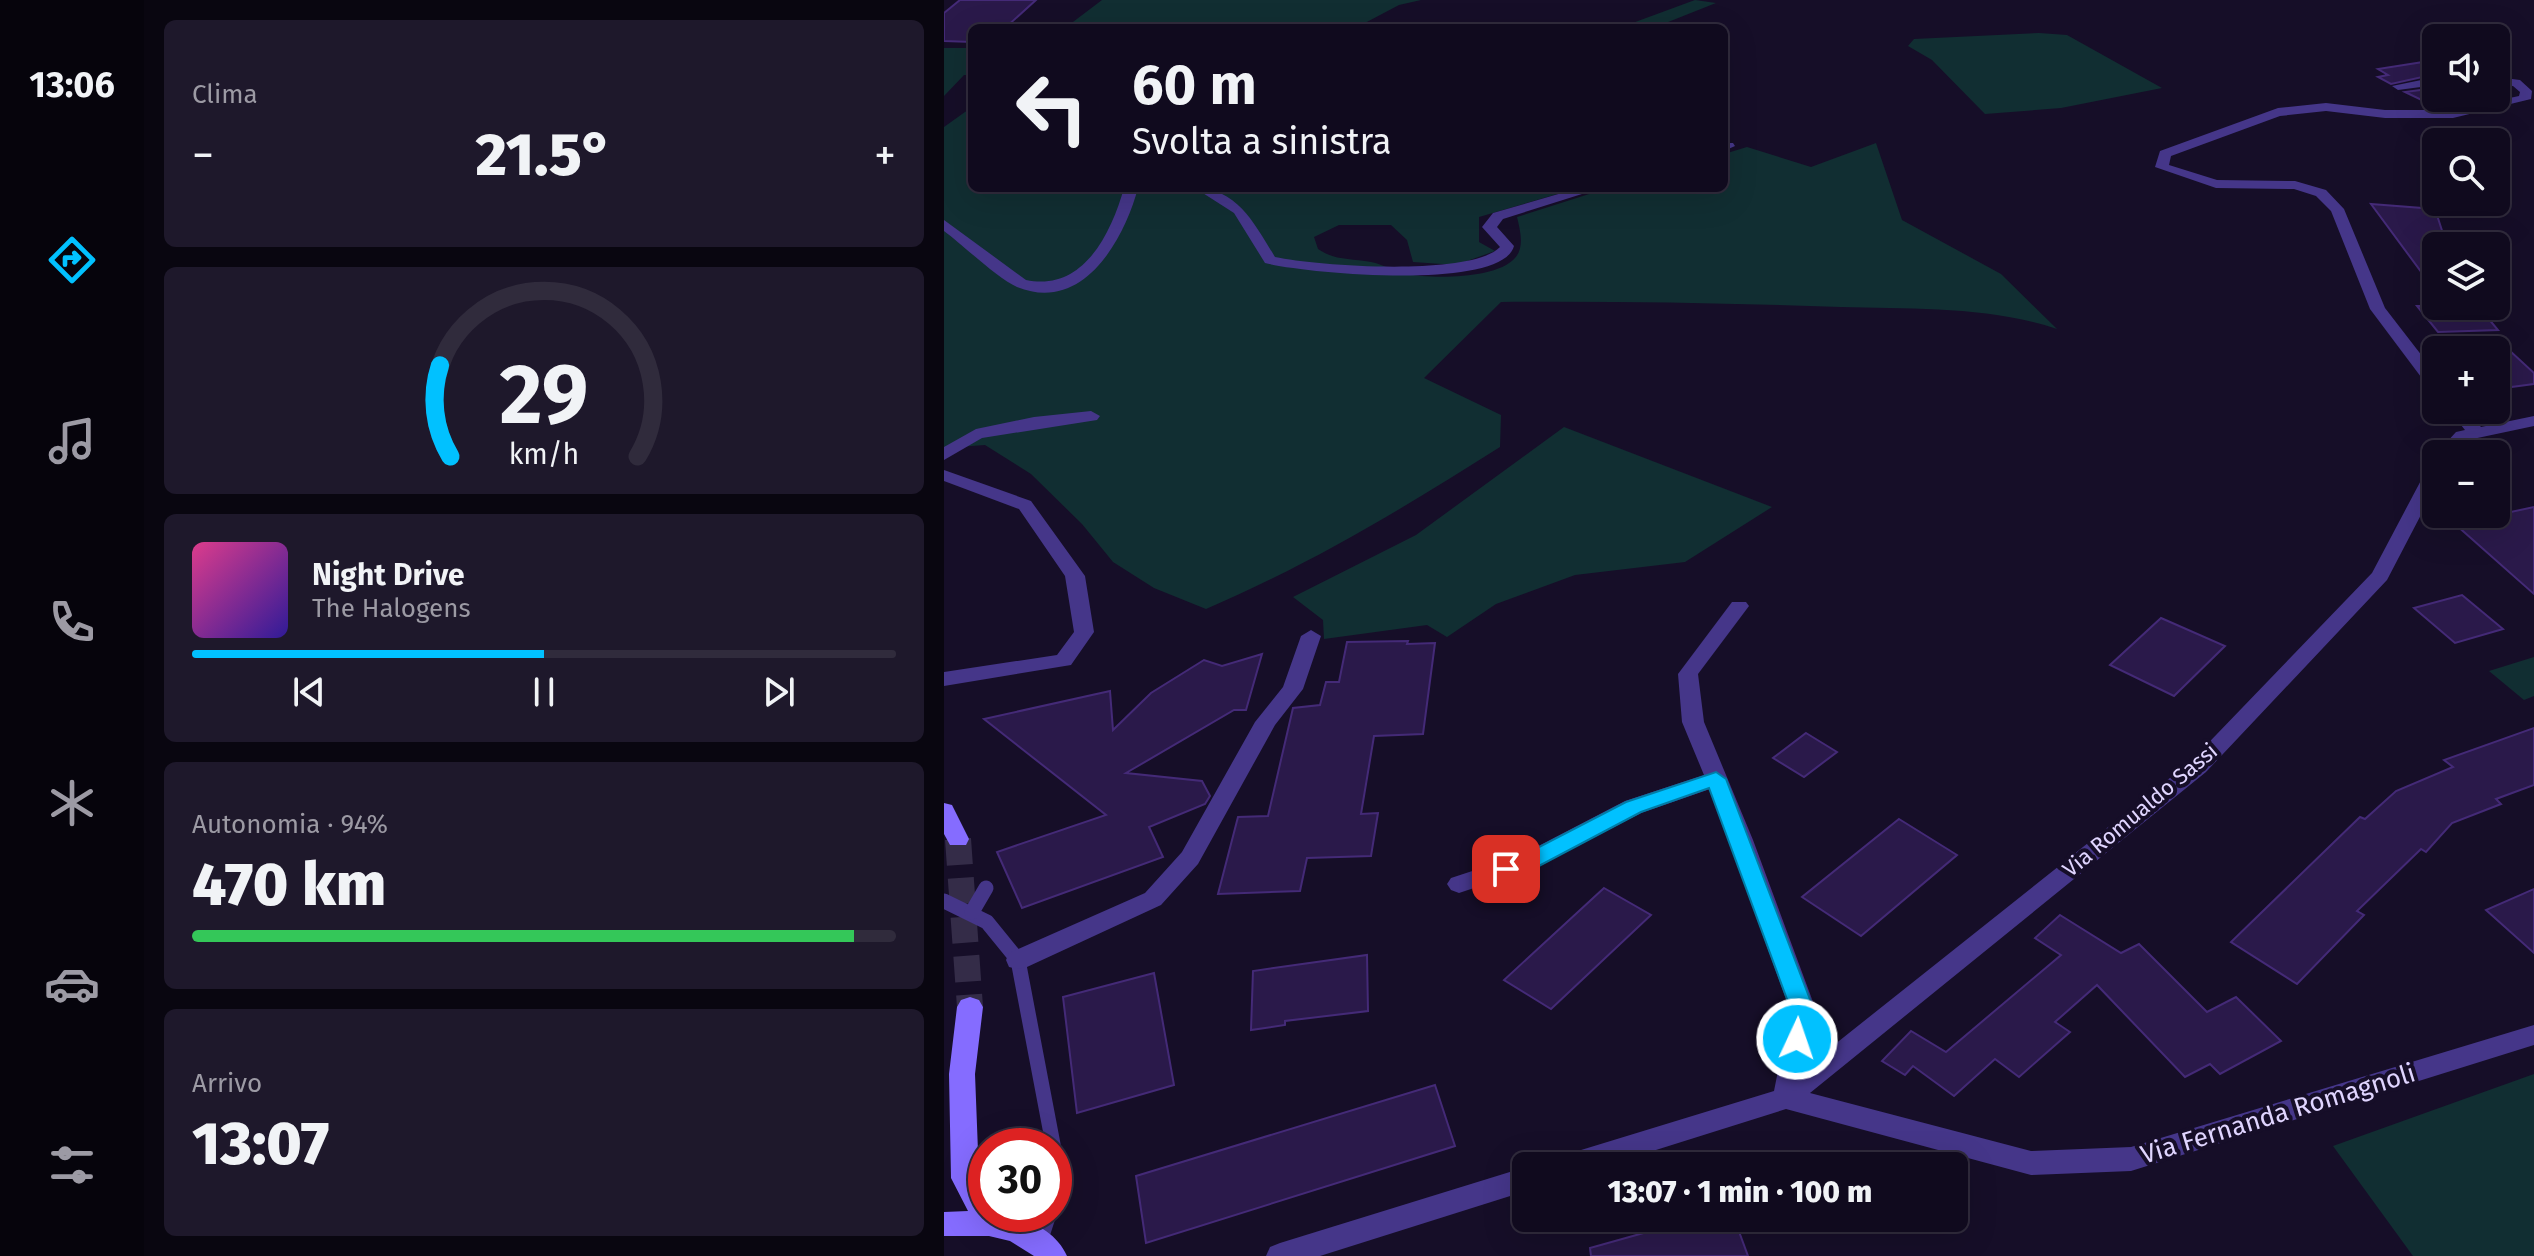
<!DOCTYPE html>
<html lang="it">
<head>
<meta charset="utf-8">
<style>
	body { margin:0; font-family:"Fira Sans",sans-serif; background:#1e182b; color:#f1f3f6; height:100vh; display:flex; flex-direction:column; font-size:30px; white-space:nowrap }
	* { box-sizing:border-box; margin:0 }
	p { font-size:26px; color:#9c9aa4 }
	.icon { flex:none; width:44px; height:44px; fill:none; stroke:currentColor; stroke-width:2; stroke-linecap:round; stroke-linejoin:round }
	.map { position:relative; flex:1; overflow:hidden }
	.panel { display:flex; flex-direction:column; gap:20px; padding:20px; background:#090610; width:800px }
	.panel>* { flex:none }
	.guide { position:absolute; left:24px; top:24px; width:760px; height:168px; border-radius:12px; box-shadow:0 8px 32px #0002,0 0 0 2px #302b3c; background:#100a1e; color:#f1f3f6; overflow:hidden }
	.controls { position:absolute; left:1478px; top:24px; display:grid; gap:16px }
	.controls a { display:grid; place-items:center; width:88px; height:88px; border-radius:12px; background:#100a1e; box-shadow:0 8px 32px #0002,0 0 0 2px #302b3c; font-size:40px }
	.speed { position:absolute; left:24px; top:1128px; display:flex; gap:16px; font-size:40px; font-weight:700; text-align:center }
	.speed>* { display:grid; place-content:center; width:104px; height:104px; border-radius:50%; background:#100a1e; box-shadow:0 8px 32px #0002,0 0 0 2px #302b3c; line-height:1 }
	.speed .limit { border:12px solid #d22; background:#fff; color:#111 }
	.pin { position:absolute; display:grid; place-items:center; width:68px; height:68px; color:#fff; margin:-34px; border-radius:16px; box-shadow:0 4px 12px #0006 }
	.me { position:absolute; width:88px; margin:-44px; rotate:3deg; stroke-linejoin:round; filter:drop-shadow(0 0 6px #0008) }
	.turn { display:flex; align-items:center; gap:28px; height:168px; padding:0 32px; font-size:36px }
	.turn .icon { width:104px; height:104px; stroke-width:2.5 }
	.turn b { display:block; font-size:56px; line-height:68px }
	.big { font-size:60px; font-weight:800; line-height:1.1 }
	.panel .card { flex:1; display:flex; flex-direction:column; justify-content:center; gap:12px; min-width:0; padding:0 28px; border-radius:12px; background:#1e182b }
	.panel .dial { align-items:center; gap:0 }
	.dial svg { height:208px; overflow:visible; fill:none; stroke:#302b3c; stroke-width:7; stroke-linecap:round; text-anchor:middle }
	.dial text { fill:#f1f3f6; stroke:none }
	.song { display:flex; align-items:center; gap:24px }
	.cover { width:96px; height:96px; border-radius:12px; background:linear-gradient(135deg,hsl(330 70% 55%),hsl(250 70% 35%)) }
	.played { height:8px; border-radius:4px; background:linear-gradient(90deg,#01c1ff 50%,#302b3c 50%) }
	.keys { display:flex; justify-content:space-around; direction:ltr }
	.heat { display:flex; justify-content:space-between; align-items:center; font-size:44px; direction:ltr }
	.charge { height:12px; border-radius:6px; background:linear-gradient(90deg,#34c759 94%,#302b3c 0) }
	.trip { position:absolute; left:568px; top:1152px; width:456px; height:80px; border-radius:12px; background:#100a1e; box-shadow:0 8px 32px #0002,0 0 0 2px #302b3c; font-weight:800; line-height:80px; text-align:center }
	main { display:flex; flex:1; min-height:0 }
	.tabs { display:flex; flex-direction:column; width:144px; justify-content:space-around; align-items:center; background:#06040c; color:#9c9aa4 }
	.tabs .icon { width:56px; height:56px }
	.tabs .current { color:#01c1ff }
	.tabs b { font-size:36px; color:#f1f3f6 }
	.map>svg:first-child { display:block }
	.green { fill:#112e32 }
	.building { fill:#2a194a; stroke:#442a77; stroke-width:2 }
	.lines { fill:none; stroke-linecap:round; stroke-linejoin:round }
	.secondary-tunnel { stroke:#342c48; stroke-width:26; stroke-dasharray:26 13; stroke-linecap:butt }
	.lane { stroke:#453689; stroke-width:15 }
	.street { fill:#453689; fill-rule:evenodd }
	.secondary { fill:#856cff; fill-rule:evenodd }
	.route { fill:#01c1ff; stroke:#017da6; stroke-width:2 }
	.labels { text-anchor:middle; dominant-baseline:central; stroke-width:8; stroke-linejoin:round; paint-order:stroke }
	.street-label { font-size:22px; fill:#e0d5ff; stroke:#160e28 }
	.near-street-label { font-size:26px; fill:#e0d5ff; stroke:#160e28 }
</style>
</head>
<body>
<main>
<nav class="tabs">
<b>13:06</b>
<svg class="icon current" aria-label="directions" viewBox="0 0 24 24"><path d="M12 3l9 9-9 9-9-9zM9 14v-3h6M13 9l2 2-2 2"/></svg>
<svg class="icon" aria-label="music" viewBox="0 0 24 24"><path d="M9 18V5l10-2v13"/><circle cx="6" cy="18" r="3"/><circle cx="16" cy="16" r="3"/></svg>
<svg class="icon" aria-label="phone" viewBox="0 0 24 24"><path d="M5 4h4l2 5-3 2q2 4 5 5l2-3 5 2v4C11 20 4 13 5 4z"/></svg>
<svg class="icon" aria-label="climate" viewBox="0 0 24 24"><path d="M12 3v18M4 7l16 10M4 17L20 7"/></svg>
<svg class="icon" aria-label="car" viewBox="0 0 24 24"><path d="M5 17H2v-5l4-1 3-4h7l3 4 3 1v5h-3M9 17h6M6 11h13"/><circle cx="7" cy="17" r="2"/><circle cx="17" cy="17" r="2"/></svg>
<svg class="icon" aria-label="filters" viewBox="0 0 24 24"><path d="M4 7h16M4 17h16"/><circle cx="9" cy="7" r="2"/><circle cx="15" cy="17" r="2"/></svg>
</nav>
<section class="panel">
<div class="card"><p>Clima</p>
<div class="heat"><a>−</a><b class="big">21.5°</b><a>+</a></div>
</div>
<div class="card dial"><svg viewBox="0 0 100 80">
<path d="M14 69A42 42 0 1 1 86 69"/>
<path d="M14 69A42 42 0 0 1 10 34" stroke="#01c1ff"/>
<text x="50" y="56" font-size="32" font-weight="700">29</text>
<text x="50" y="72" font-size="11">km/h</text>
</svg></div>
<div class="card">
<div class="song"><i class="cover"></i><div><b>Night Drive</b><p>The Halogens</p></div></div>
<div class="played"></div>
<div class="keys"><svg class="icon" aria-label="previous" viewBox="0 0 24 24"><path d="M18 5L8 12l10 7zM5 5v14"/></svg><svg class="icon" aria-label="pause" viewBox="0 0 24 24"><path d="M8 5v14M16 5v14"/></svg><svg class="icon" aria-label="next" viewBox="0 0 24 24"><path d="M6 5l10 7-10 7zM19 5v14"/></svg></div>
</div>
<div class="card"><p>Autonomia · 94%</p><b class="big">470 km</b><div class="charge"></div></div>
<div class="card"><p>Arrivo</p><b class="big">13:07</b></div>
</section>
<div class="map">
<svg width="1590" height="1256" viewBox="0 0 1590 1256">
	<rect width="100%" height="100%" fill="#160e28"/>
	<!-- green -->
	<g class="green">
		<path d="M158,0h319l-22,5 -36,19 16,4h-362l6,-5 46,2z"/>
		<path d="M751,0l21,3 -63,25h-34z"/>
		<path d="M1095,33l28,2 95,53 -101,20 -76,6 -53,-54 -24,-14 6,-7z"/>
		<path d="M0,48h28v27h-8l-20,21z"/>
		<path d="M28,107v81h606l-99,29v25l16,9 -39,14 -43,-3 -6,-22 -16,-15h-52l-25,12 4,12c18,12 32,9 53,13 12,2 23,10 36,12 25,5 90,5 108,-16 10,-11 5,-28 2,-41l91,-29h116v-34l23,-7 64,20 65,-24 26,77 99,54 56,55c-69,-23 -144,-20 -216,-22 -113,-4 -226,-6 -340,-5l-77,76 77,37 -1,32c-98,62 -187,116 -294,162l-52,-21 -41,-26 -31,-38 -51,-50 -46,-29 -41,3v-321z"/>
		<path d="M620,427l208,80 -87,55 -110,13 -79,29 -49,33 -20,-12 -103,14 -1,-19 -30,-23 123,-62z"/>
		<path d="M1590,657v39l-10,4 -35,-29z"/>
		<path d="M1590,1074v182h-121l-80,-110z"/>
	</g>
	<!-- building -->
	<g class="building">
		<path d="M16,0h76l-31,28h-33v14l-28,-1v-28z"/>
		<path d="M1492,60v14l-45,10 -13,-7 10,-2 -10,-6z"/>
		<path d="M1492,88v19l-31,-15z"/>
		<path d="M1427,204l64,5 12,37h-11v46z"/>
		<path d="M1473,306h61l20,24 -60,2z"/>
		<path d="M1552,338l38,35v11l-38,5z"/>
		<path d="M1590,507v87l-79,-70z"/>
		<path d="M1518,595l41,34 -48,14 -41,-35z"/>
		<path d="M1217,618l64,28 -51,50 -64,-31z"/>
		<path d="M464,641l-1,3 28,-1 -12,91 -49,2 -13,78 17,-1 -7,43 -64,2 -7,33 -82,3 20,-77 30,-1 25,-108 27,-3 6,-23h13l8,-40z"/>
		<path d="M318,654l-16,56h-12l-108,63 76,8 8,15 -5,8 -56,23 14,30 -141,51 -25,-56 109,-37 -122,-96 126,-28 3,39 38,-37 53,-33 18,6z"/>
		<path d="M1590,728v57l-38,14 5,5 -49,19 -26,29 -5,-3 -64,62 7,4 -67,69 -66,-42 129,-125 5,2 31,-28 57,-24 -9,-7z"/>
		<path d="M862,733l31,19 -33,25 -31,-19z"/>
		<path d="M955,819l58,36 -96,81 -59,-39z"/>
		<path d="M660,888l47,27 -100,94 -47,-29z"/>
		<path d="M1590,889v64l-48,-43z"/>
		<path d="M1116,915l61,38 18,-9 68,68 29,-15 45,44 -61,33 -10,-10 -25,13 -88,-92 -42,37 15,10 -51,45 -24,-18 -41,37 -41,-30 -8,9 -23,-14 29,-30 35,21 115,-97 -26,-17z"/>
		<path d="M423,955l1,56 -83,10v4l-34,5 2,-59z"/>
		<path d="M210,973l20,112 -97,28 -14,-116z"/>
		<path d="M491,1085l20,61 -309,97 -10,-67z"/>
		<path d="M753,1218h37l14,38h-157l-1,-8z"/>
	</g>
	<g class="lines">
		<!-- secondary-tunnel -->
		<path class="secondary-tunnel" d="M14,839l12,168"/>
		<!-- lane -->
		<g class="lane">
			<path d="M0,901l43,21 31,38 42,221 -6,18"/>
			<path d="M28,912l14,-24"/>
			<path d="M96,1242l9,-28"/>
		</g>
		<!-- street -->
		<g class="street">
			<path d="M1492,77v8l-38,5 -6,-4z"/>
			<path d="M1552,77l24,3 12,11 -1,8 -78,19h-68l-59,-7 -46,5 -109,40 -2,9 48,15 78,1 31,9 18,19 41,99 51,66v16l-6,-1 -60,-80 -39,-98 -15,-15 -22,-7 -78,-1 -61,-21 5,-16 118,-43 48,-5 59,7h68l66,-14 1,-4 -7,-6 -17,-1z"/>
			<path d="M780,143h9l2,3 -11,5z"/>
			<path d="M180,188h14c-14,52 -55,126 -121,99 -20,-9 -54,-42 -73,-56v-11l82,60c57,12 85,-46 98,-92z"/>
			<path d="M251,188c43,0 60,37 80,69 42,9 196,20 225,-10l-18,-20 11,-14 86,-25h22l-98,31 -6,8 17,19c-12,46 -211,27 -249,17l-31,-50z"/>
			<path d="M1505,410h17l15,17 53,-11v10l-66,14 -13,14h-19l20,-22 9,-2z"/>
			<path d="M147,411l9,5 -3,4 -115,18 -38,22v-13l32,-18 58,-12z"/>
			<path d="M1492,464v22l-49,94 -181,192 -396,321 221,58 100,-4 403,-122v20l-403,126 -100,4 -245,-66 -181,57h-51l4,-8 10,-4 206,-63 16,-81 -80,-221 -69,24 -104,54 -78,26 -8,-3 -4,-6 4,-6 70,-23 104,-54 79,-26 -22,-53 -4,-48 54,-72h14l3,4 -51,68 6,48 49,118 63,170 -11,58 385,-306 182,-189 55,-104z"/>
			<path d="M0,470l87,31 54,75 9,56 -23,33 -127,21v-14l113,-17 17,-23 -9,-56 -46,-67 -75,-28z"/>
			<path d="M367,630l10,6 -18,53 -28,36 -77,139 -37,41 -134,62 -9,2 -9,-2 -3,-7 3,-7 136,-60 37,-41 73,-130 28,-35 18,-51z"/>
			<path d="M582,1167v24l-206,65h-54l4,-9 10,-4z"/>
		</g>
		<!-- secondary -->
		<g class="secondary">
			<path d="M0,803l8,2 17,34 -3,6h-16l-6,-11z"/>
			<path d="M26,997l9,3 4,7 -8,67 4,103 7,12v25c31,0 68,12 81,42h-33l-24,-15 -21,-5h-45v-24l24,-1 -17,-33 -2,-104 8,-67 4,-7z"/>
		</g>
	</g>
	<!-- route -->
	<path class="route" d="M772,772l10,7 88,231 -8,36h-17l-4,-7 6,-29 -82,-222 -68,24 -104,55 -31,10 -11,-8 3,-5 24,-8 104,-54z"/>
	<g class="labels">
		<!-- street labels -->
		<g class="street-label">
			<text transform="translate(1196 810) rotate(-40)">Via Romualdo Sassi</text>
		</g>
		<!-- near-street labels -->
		<g class="near-street-label">
			<text transform="translate(1334 1114) rotate(-17)">Via Fernanda Romagnoli</text>
		</g>
	</g>
</svg>
<div class="controls">
<a><svg class="icon" aria-label="sound" viewBox="0 0 24 24"><path d="M4 9h4l5-4v14l-5-4H4zM17 9q2 3 0 6"/></svg></a>
<a><svg class="icon" aria-label="search" viewBox="0 0 24 24"><circle cx="10" cy="10" r="6"/><path d="M15 15l6 6"/></svg></a>
<a><svg class="icon" aria-label="layers" viewBox="0 0 24 24"><path d="M12 4l9 5-9 5-9-5zM3 14l9 5 9-5"/></svg></a>
<a>+</a>
<a>−</a>
</div>
<div class="speed"><div class="limit">30</div></div>
<div class="pin" style="left:562px;top:869px;background:#d93025"><svg class="icon" aria-label="arrive" viewBox="0 0 24 24"><path d="M6 21V4h12l-3 4 3 4H6"/></svg></div>
<svg class="me" style="left:853px;top:1039px" viewBox="-20 -20 40 40"><circle r="17" fill="#01c1ff" stroke="#fff" stroke-width="3"/><path d="M0-11L8 9 0 5-8 9z" fill="#fff"/></svg>
<div class="trip">13:07 · 1 min · 100 m</div>
<div class="guide">
<div class="turn"><svg class="icon" aria-label="left" viewBox="0 0 24 24"><path d="M17 20v-9H6M10 6l-5 5 5 5"/></svg><div><b>60 m</b>Svolta a sinistra</div></div>
</div>
</div>
</main>
</body>
</html>
